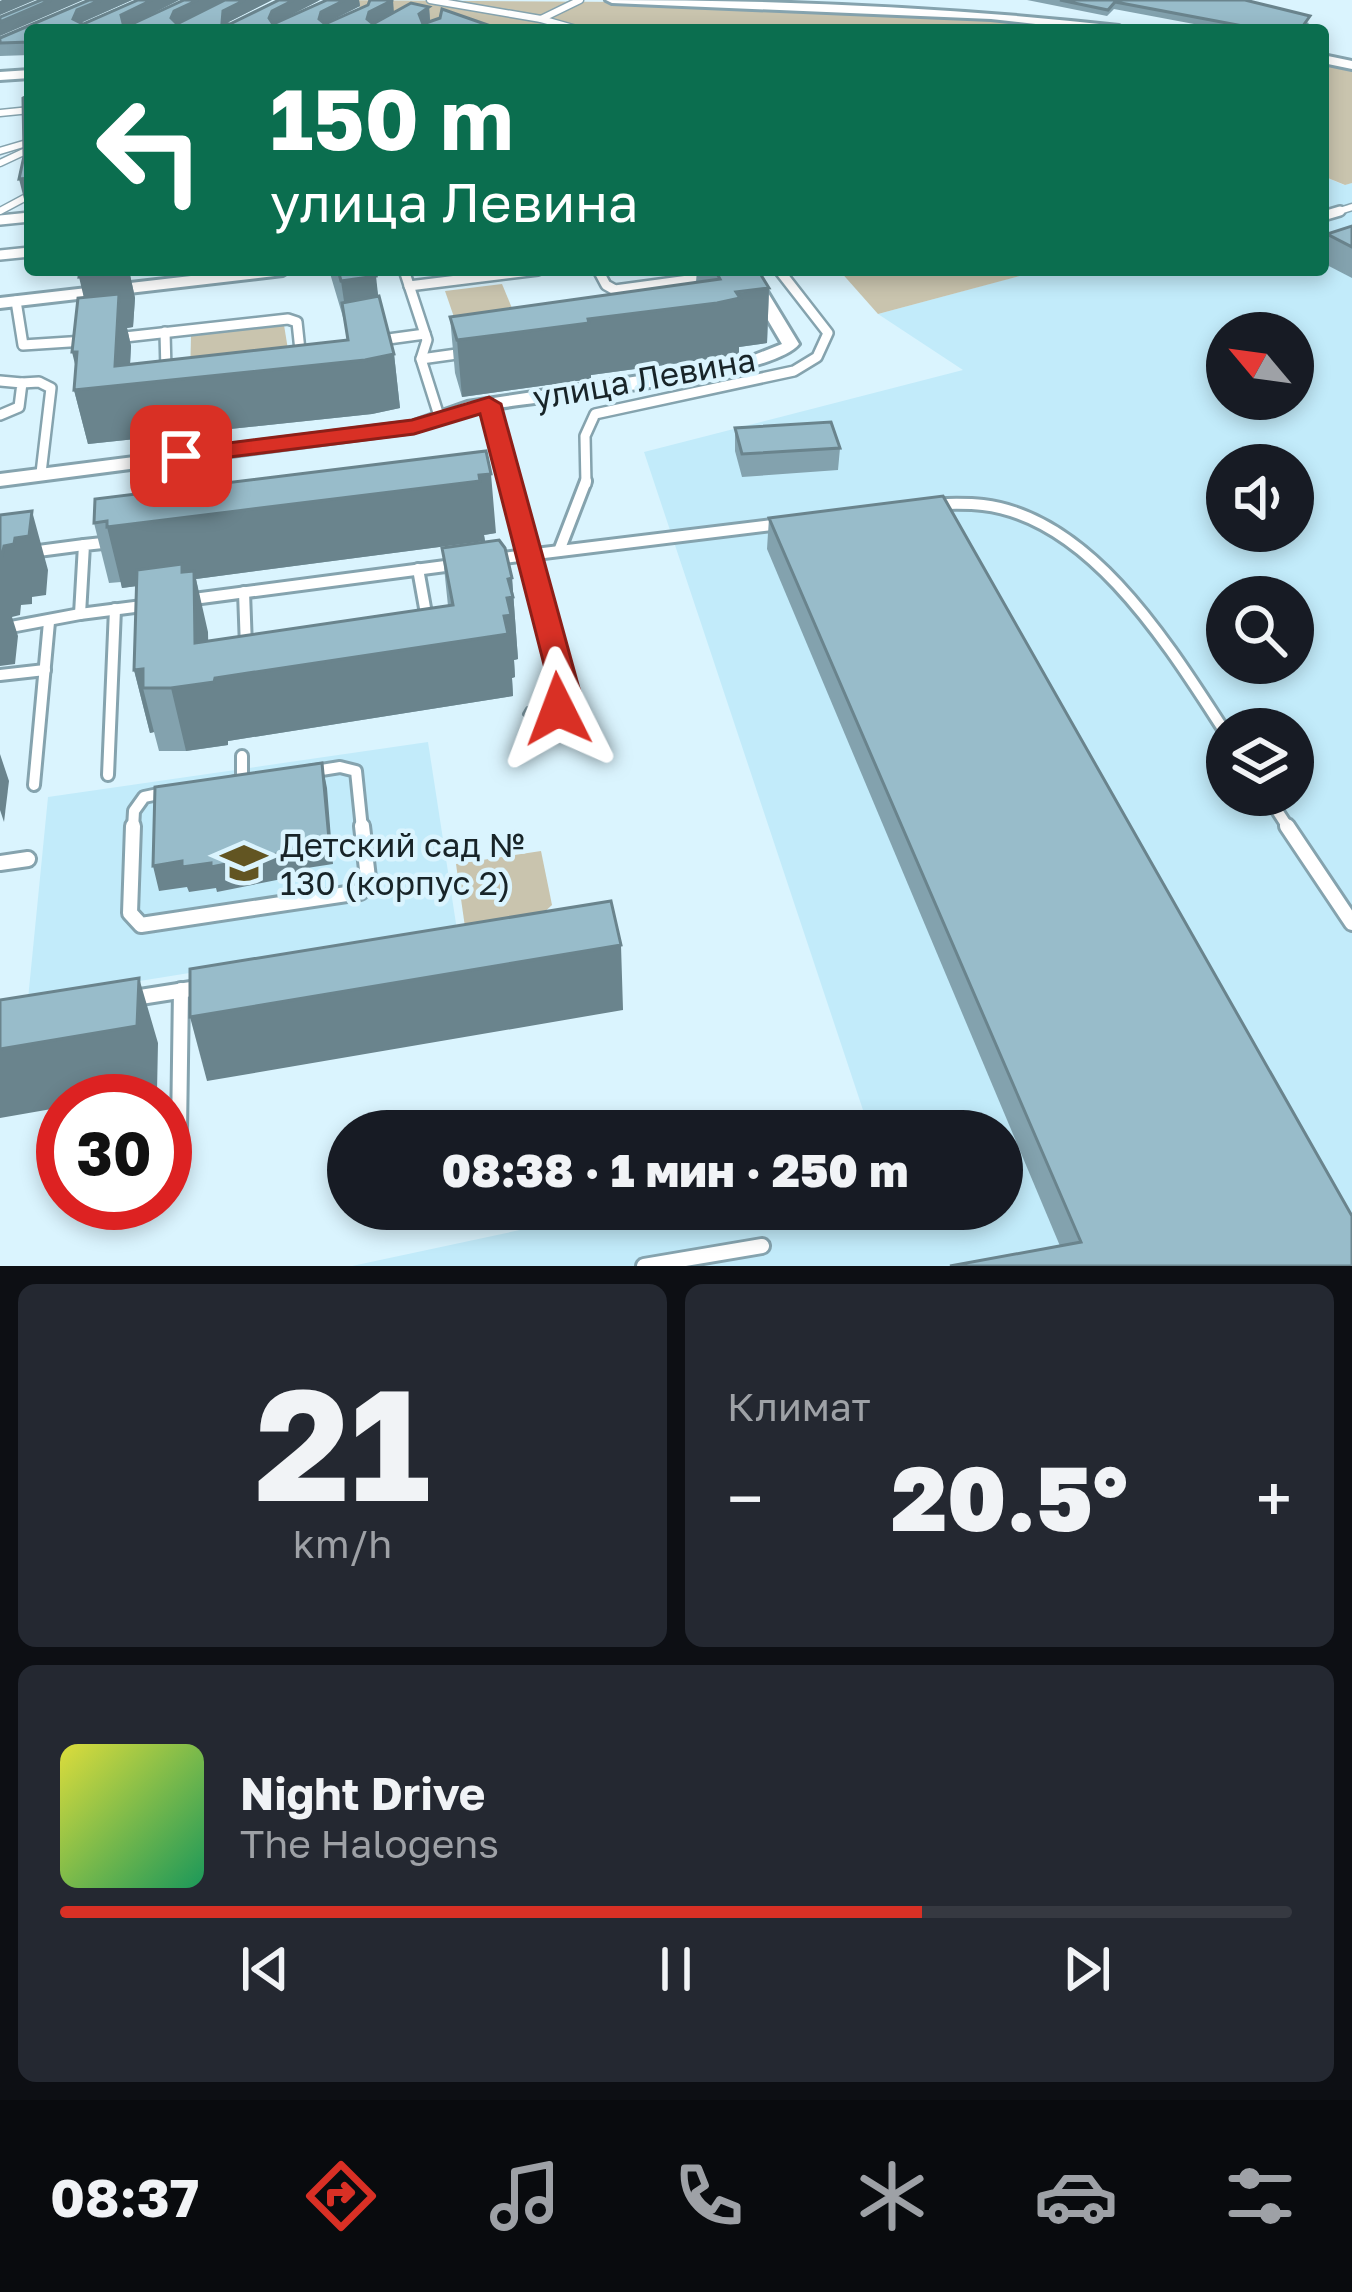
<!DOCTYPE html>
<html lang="ru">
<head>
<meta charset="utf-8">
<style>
	body { margin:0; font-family:"Golos Text",sans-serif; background:#242831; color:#f1f3f6; height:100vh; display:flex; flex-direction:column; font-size:45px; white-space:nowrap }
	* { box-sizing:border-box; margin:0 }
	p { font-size:39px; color:#9ea1a6 }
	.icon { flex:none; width:66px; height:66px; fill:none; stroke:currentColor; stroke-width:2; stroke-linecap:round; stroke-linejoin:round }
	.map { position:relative; height:1266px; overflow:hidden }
	.drawer { display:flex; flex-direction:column; gap:18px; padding:18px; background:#0d0f14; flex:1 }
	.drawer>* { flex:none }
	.top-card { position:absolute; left:24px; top:24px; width:1305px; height:252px; border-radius:12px; box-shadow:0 6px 18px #0003; background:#0b6e4f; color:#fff; overflow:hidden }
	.needle { width:78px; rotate:299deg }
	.buttons { position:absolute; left:1206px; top:312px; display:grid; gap:24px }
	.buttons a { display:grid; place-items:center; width:108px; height:108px; border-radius:50%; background:#171b24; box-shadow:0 6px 18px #0003; font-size:60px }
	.speed { position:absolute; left:36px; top:1074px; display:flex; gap:24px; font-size:60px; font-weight:700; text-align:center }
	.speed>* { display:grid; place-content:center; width:156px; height:156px; border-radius:50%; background:#171b24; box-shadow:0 6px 18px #0003; line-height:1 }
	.speed .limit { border:18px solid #d22; background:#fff; color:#111 }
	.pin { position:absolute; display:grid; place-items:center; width:102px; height:102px; color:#fff; margin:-51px; border-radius:24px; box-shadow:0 6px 18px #0006 }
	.me { position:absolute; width:132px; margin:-66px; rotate:357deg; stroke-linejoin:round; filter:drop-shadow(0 0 9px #0008) }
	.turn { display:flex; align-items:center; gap:42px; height:252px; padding:0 48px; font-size:54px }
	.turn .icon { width:156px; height:156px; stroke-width:2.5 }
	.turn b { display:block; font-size:84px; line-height:102px }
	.big { font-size:90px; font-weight:800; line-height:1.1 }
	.drawer .card { flex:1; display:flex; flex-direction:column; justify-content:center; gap:18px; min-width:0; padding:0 42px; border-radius:18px; background:#242831 }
	.drawer .dial { align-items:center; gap:0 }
	.dial b { font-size:156px; line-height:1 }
	.song { display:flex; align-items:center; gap:36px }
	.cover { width:144px; height:144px; border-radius:18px; background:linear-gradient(135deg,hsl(60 70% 55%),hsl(150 70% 35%)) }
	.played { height:12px; border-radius:6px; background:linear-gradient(90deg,#d93025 70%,#363941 70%) }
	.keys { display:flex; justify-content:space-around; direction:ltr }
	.heat { display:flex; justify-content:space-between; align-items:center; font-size:66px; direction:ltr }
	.drawer .tiles { flex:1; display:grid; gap:18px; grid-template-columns:1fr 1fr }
	.card:last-child { grid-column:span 2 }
	.trip { position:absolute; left:327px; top:1110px; width:696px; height:120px; border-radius:60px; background:#171b24; box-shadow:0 6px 18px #0003; font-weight:800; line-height:120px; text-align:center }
	.dock { display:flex; height:192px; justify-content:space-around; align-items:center; background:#090b0e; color:#9ea1a6 }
	.dock .icon { width:84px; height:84px }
	.dock .selected { color:#d93025 }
	.dock b { font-size:54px; color:#f1f3f6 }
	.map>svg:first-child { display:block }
	.built { fill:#c2ebfa; fill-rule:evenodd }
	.green { fill:#c9c4ae }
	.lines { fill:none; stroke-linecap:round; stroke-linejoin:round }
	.service-far3-casing { stroke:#85a3ae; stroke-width:9 }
	.service-far2-casing { stroke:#85a3ae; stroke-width:14 }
	.service-far1-casing { stroke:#85a3ae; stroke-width:16 }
	.service-casing { stroke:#85a3ae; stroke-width:20 }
	.minor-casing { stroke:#85a3ae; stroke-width:6 }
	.service-far3 { stroke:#fff; stroke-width:6 }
	.service-far2 { stroke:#fff; stroke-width:9 }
	.service-far1 { stroke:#fff; stroke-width:10 }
	.service { stroke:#fff; stroke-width:14 }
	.minor { fill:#fff; fill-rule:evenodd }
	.wall { fill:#83a2ae }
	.shaded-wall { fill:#6a848d }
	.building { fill:#98bcca; stroke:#6a848d; stroke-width:3 }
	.route { fill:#d93025; stroke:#8d1f18; stroke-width:3 }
	.labels { text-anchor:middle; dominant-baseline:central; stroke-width:9; stroke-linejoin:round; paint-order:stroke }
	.street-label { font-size:33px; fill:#182428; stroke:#daf4fe }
	.poi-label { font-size:33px; fill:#182428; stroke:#daf4fe; text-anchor:start }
</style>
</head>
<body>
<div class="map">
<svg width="1352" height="1266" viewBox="0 0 1352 1266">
	<rect width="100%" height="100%" fill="#daf4fe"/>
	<!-- built -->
	<g class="built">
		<path d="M1323,176l21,9 8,-2v1083h-1000l266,-57h384v-78h-132l-226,-679 319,-82 -85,-56 163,-44h282zM1227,333h66v66h-66zM1227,465h66v66h-66zM1227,597h66v66h-66zM1227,729h66v66h-66z"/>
		<path d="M428,742l29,188 -429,69 20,-202z"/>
	</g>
	<!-- green -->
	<g class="green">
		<path d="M326,0l301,2 346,14 129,14h-628z"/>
		<path d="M1323,61l29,6v116l-7,2 -22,-9z"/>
		<path d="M839,270h203l-164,44z"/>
		<path d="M502,284l12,29 -59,7 -10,-29z"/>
		<path d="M284,325l7,43 -101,14 1,-46z"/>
		<path d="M541,851l11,54 -11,10 -76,12 -9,-63z"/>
	</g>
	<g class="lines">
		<!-- service-far3 casing -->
		<g class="service-far3-casing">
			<g id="service-far3">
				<path d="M430,0l111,19 39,-19"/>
				<path d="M541,19l39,11"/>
				<path d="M0,113l30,-3"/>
				<path d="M0,151l30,-9"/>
				<path d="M0,163l30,-14"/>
				<path d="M0,211l30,-16"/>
				<path d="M1330,214l22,-7"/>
			</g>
		</g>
		<!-- service-far2 casing -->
		<g class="service-far2-casing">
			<g id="service-far2">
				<path d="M1323,216l17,-5"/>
				<path d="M0,220l30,-3"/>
				<path d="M0,255l30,-3"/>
				<path d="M404,270l23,70 -6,19 19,60"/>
				<path d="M598,270l8,15 9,5 81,-11"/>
				<path d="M409,286l129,-16"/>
				<path d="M16,301l7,44 62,-4"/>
				<path d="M165,332l1,39"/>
				<path d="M116,338l172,-19 9,3 4,38"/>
				<path d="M381,340l44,-6"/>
				<path d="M421,359l43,-6"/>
				<path d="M0,381l22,2 -3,24 -19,8"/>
				<path d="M22,383l17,-1 12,6 -10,85"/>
				<path d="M586,484l-1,-48 10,-22 199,-43 23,-14 11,-24 -49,-63"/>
			</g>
		</g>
		<!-- service-far1 casing -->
		<g class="service-far1-casing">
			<g id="service-far1">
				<path d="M936,504c15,0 31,-1 47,1 110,13 189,146 244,230"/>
				<path d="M112,542l-28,3 -4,69 70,-9"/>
				<path d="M559,551l27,-70"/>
				<path d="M0,556l84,-11"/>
				<path d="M495,559l285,-35"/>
				<path d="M418,569l9,50"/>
				<path d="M244,592l2,55"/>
				<path d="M186,600l267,-35"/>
				<path d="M0,629l80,-15"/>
				<path d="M0,675l45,-5"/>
				<path d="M309,772l31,-5 16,4 6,58"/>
				<path d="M108,775l7,-166"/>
				<path d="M235,782l7,-1v-25"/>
				<path d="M34,785l15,-163"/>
				<path d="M1267,795l22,34"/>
				<path d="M133,829l1,-18 10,-14 19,-4"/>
			</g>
		</g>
		<!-- service casing -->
		<g class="service-casing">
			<g id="service">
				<path d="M133,826l-3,87 11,12 219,-33 8,-14 -6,-52"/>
				<path d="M1287,826l65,97"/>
				<path d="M0,863l28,-4"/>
				<path d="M134,998l70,-11"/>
				<path d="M179,1132l2,-142"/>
				<path d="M644,1266l118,-20"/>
			</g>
		</g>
		<!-- minor casing -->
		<g class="minor-casing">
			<g id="minor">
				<path d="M606,0c172,0 343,7 513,26l6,4h-37l-97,-11 -379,-16z"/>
				<path d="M1323,55l29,6v8l-29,-6z"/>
				<path d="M30,70v8l-30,2v-8z"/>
				<path d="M243,270h48l-8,5 -283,33v-10z"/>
				<path d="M682,270h16l2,4 21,-3 8,5c-8,7 -28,9 -39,6z"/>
				<path d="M756,281l6,2 37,61c-27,35 -246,55 -300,64l77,284 -10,22 -30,7 -11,-7 3,-5 21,-5 5,-12 -72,-282 -68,22 -414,54v-12l411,-52 56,-20 272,-41 43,-17 -34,-58z"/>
			</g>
		</g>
		<!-- service-far3 -->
		<use href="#service-far3" class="service-far3"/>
		<!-- service-far2 -->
		<use href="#service-far2" class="service-far2"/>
		<!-- service-far1 -->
		<use href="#service-far1" class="service-far1"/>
		<!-- service -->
		<use href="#service" class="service"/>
		<!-- minor -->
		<use href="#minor" class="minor"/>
	</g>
	<!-- wall -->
	<g class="wall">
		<path d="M89,0h43l-51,23 2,1 55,-24h41l-43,22 136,-22 -46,23 4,1 90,-24 -43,22 50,-22h32l1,6 -35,18 104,-17 1,13 -5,3 77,7h-472v25l-30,1v-18z"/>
		<path d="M1027,0h218l64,23 -6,7h-77l-112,-21 -7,7z"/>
		<path d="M1352,226v52l-29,-15v-13l4,-16z"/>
		<path d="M80,270h49l6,28 -2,29 -6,1 4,18 -1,18 217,-24 -2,-16 -16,-54h45l4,26 16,58 6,54 -28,6 -284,30 -14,-54 10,-93z"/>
		<path d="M697,270h61l11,18 -2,55 -28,4v7l-23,4 -125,17v4l-129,18 -7,-24 -5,-56 246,-35z"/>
		<path d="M735,428l105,20 -2,22 -96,7 -7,-26z"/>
		<path d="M95,499l401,34 -12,2 1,6 -289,38 12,62 240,-35 -6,-58 70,30 6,81 -4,1 1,17 -3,1 1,18 -285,45v4l-42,6h-27l-5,-19 -4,1 -16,-63 2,-84 -14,2 -1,-6 -12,1 -15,-60z"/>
		<path d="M769,518l583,698 -292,30 -293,-697z"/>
	</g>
	<!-- shaded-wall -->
	<g class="shaded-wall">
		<path d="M2,0h33l-35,15v-14z"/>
		<path d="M51,0h32l-83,36v-14z"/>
		<path d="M101,0h31l-52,23 -7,-4 4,-9z"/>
		<path d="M152,0h27l-55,28 -3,-13z"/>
		<path d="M198,0h28l-53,30 -2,-12 3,-7z"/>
		<path d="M245,0h27l-47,24 -3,-1 1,-12z"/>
		<path d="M294,0h26l-46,24 -5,-6 3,-7z"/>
		<path d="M345,0h14l1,6 -38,19 -3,-6 2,-7z"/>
		<path d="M393,0l1,13 -24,12 -3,-6 2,-7z"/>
		<path d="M429,7l1,13 -10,7 -1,-13z"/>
		<path d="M30,178v45l-11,-44z"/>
		<path d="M121,270h8l6,28 -2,29 -6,1 4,18 -2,38 265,-30 6,54 -28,6 -284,30 -14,-54 7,-1 -9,-37 20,-20 -13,-55z"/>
		<path d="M633,270h39l-39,5z"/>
		<path d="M376,276l6,55 -33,4 -8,-54z"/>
		<path d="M769,288l-2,55 -28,4v7l-23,4 -125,17v4l-129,18 -5,-57z"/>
		<path d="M491,474l5,59 -12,2 1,6 -289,38 12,53 1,50 6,-4 289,-62 4,-37 4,-1 6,81 -4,1 1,17 -3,1 1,18 -285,45v4l-42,6 -15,-63 13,-108 -62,8 -15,-61z"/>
		<path d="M32,511l16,59 -2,25 -14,2v7l-11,1 -1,10 -8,2 6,19 -3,28 -15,2v-110l4,-10 11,-8z"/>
		<path d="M143,669v19l11,44 -4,1 -16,-63z"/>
		<path d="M0,754l9,27 -5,41 -4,-12z"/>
		<path d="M322,763l5,25 6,76 -26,4v6l-90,18 -1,-4 -27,4 -2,-5 -28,4 -6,-25z"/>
		<path d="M621,945l2,65 -416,71 -17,-64z"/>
		<path d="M139,978l19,65 -1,48 -60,10h-34v6l-63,11v-69z"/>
	</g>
	<!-- building -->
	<g class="building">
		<path d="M41,0h10l-51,22v-5z"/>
		<path d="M89,0h12l-24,10 -4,9 10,5 55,-24h14l-31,15 2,8 9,1 52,-24h14l-24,11 -3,7 6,6 48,-24h20l-22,11 -1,12 8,1 49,-24h15l-22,11 -3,7 4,6 54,-24h18l-24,12 -2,7 6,5 43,-19 2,-5h23l-24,12 -2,7 6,5 38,-21 18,4 -10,7 4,10 17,-6 2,-9 60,21h-472v12l-30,1v-5z"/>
		<path d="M1060,0h185l65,16 -10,14h-36l-149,-28 -7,8z"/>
		<path d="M30,94v84l-11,1 5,-23 -1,-58z"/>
		<path d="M1352,226v21l-25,-13z"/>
		<path d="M80,270h41v3l-42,4z"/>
		<path d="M338,270h36l2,6 -35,5z"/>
		<path d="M715,270h43l11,18 -33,4 4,6 -23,5 -129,16 1,4 -132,17 -7,-23 270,-38z"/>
		<path d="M119,294l-4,72 233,-26 -6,-37 37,-7 15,58 -29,6 -291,30 3,-38h-5l6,-54z"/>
		<path d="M831,422l9,26 -98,6 -7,-26z"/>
		<path d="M486,451l5,23 -12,1 1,6 -373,46v-6l-13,2 1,-24z"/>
		<path d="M943,496l409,720v50h-402l131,-24 -312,-724z"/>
		<path d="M32,511l-3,25 -14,2 -1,6 -10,2 -2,10h-2v-41z"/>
		<path d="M499,540l6,8 7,30 -4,1 5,18 -6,1 4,17 -7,1 4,18 -293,44 -1,4 -43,6h-28v-19l-9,1 3,-100 45,-6v8l12,-1 1,72 258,-38 -11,-57z"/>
		<path d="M322,763l7,76 -27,4v6l-91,18v-4l-29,4v-6l-29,5 2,-79z"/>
		<path d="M611,901l10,44 -431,72v-48z"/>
		<path d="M139,978l-2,48 -137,23v-49z"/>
	</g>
	<!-- route -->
	<path class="route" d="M489,397l12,7 79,288 -12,24 -10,3 -15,-10 8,-17 -71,-278 -66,20 -233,29 -12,-7 12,-7 231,-29z"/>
	<!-- icons -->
	<defs>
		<g id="school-bare" transform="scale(3.6)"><path d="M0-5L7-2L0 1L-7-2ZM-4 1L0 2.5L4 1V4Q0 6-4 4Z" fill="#625522" stroke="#daf4fe" stroke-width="2.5" paint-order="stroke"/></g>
	</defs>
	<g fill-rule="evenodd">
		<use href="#school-bare" x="244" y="863"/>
	</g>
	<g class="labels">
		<!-- street labels -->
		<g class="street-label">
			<text transform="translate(644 378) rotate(-10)">улица Левина</text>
		</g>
		<!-- poi labels -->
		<g class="poi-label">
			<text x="280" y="844">Детский сад №<tspan x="280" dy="38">130 (корпус 2)</tspan></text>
		</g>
	</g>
</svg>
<div class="buttons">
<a><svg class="needle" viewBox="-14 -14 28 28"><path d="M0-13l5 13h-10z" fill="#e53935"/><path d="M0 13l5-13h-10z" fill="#9ea1a6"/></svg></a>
<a><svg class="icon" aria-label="sound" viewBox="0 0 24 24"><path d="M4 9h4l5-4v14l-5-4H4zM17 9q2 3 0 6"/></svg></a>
<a><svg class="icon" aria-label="search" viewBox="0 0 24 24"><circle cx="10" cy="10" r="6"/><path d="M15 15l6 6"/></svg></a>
<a><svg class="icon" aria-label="layers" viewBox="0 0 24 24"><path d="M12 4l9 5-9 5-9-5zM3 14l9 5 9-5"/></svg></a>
</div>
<div class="speed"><div class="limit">30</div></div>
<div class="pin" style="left:181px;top:456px;background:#d93025"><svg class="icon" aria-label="arrive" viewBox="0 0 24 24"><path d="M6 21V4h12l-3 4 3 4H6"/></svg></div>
<svg class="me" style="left:558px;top:709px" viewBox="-20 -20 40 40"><path d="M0-17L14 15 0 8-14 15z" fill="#d93025" stroke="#fff" stroke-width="4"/></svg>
<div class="trip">08:38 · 1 мин · 250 m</div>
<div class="top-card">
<div class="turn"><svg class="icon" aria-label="left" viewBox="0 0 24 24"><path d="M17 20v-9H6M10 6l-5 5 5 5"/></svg><div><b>150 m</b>улица Левина</div></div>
</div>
</div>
<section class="drawer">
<div class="tiles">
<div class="card dial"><b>21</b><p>km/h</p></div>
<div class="card"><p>Климат</p>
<div class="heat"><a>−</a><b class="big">20.5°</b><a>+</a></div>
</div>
<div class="card">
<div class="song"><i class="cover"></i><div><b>Night Drive</b><p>The Halogens</p></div></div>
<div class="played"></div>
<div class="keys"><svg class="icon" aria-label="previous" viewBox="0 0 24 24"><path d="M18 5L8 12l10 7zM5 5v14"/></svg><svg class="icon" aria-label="pause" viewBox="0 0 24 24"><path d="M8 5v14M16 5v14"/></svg><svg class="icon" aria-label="next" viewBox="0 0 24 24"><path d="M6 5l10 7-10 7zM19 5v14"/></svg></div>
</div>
</div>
</section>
<nav class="dock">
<b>08:37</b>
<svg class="icon selected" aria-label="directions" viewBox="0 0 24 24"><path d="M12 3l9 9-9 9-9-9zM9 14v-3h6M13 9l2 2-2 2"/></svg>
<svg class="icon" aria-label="music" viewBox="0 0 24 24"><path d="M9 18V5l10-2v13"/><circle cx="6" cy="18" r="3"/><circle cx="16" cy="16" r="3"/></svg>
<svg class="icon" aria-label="phone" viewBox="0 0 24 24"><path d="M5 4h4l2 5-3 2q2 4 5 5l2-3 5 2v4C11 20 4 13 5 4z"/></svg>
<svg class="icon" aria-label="climate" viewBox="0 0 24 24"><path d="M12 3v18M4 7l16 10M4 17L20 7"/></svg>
<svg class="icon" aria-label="car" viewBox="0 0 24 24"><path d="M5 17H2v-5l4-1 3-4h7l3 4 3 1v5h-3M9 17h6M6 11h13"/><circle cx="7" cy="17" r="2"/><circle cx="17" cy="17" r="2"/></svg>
<svg class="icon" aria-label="filters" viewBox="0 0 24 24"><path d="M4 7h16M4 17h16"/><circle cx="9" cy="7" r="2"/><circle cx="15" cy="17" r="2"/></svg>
</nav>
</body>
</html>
